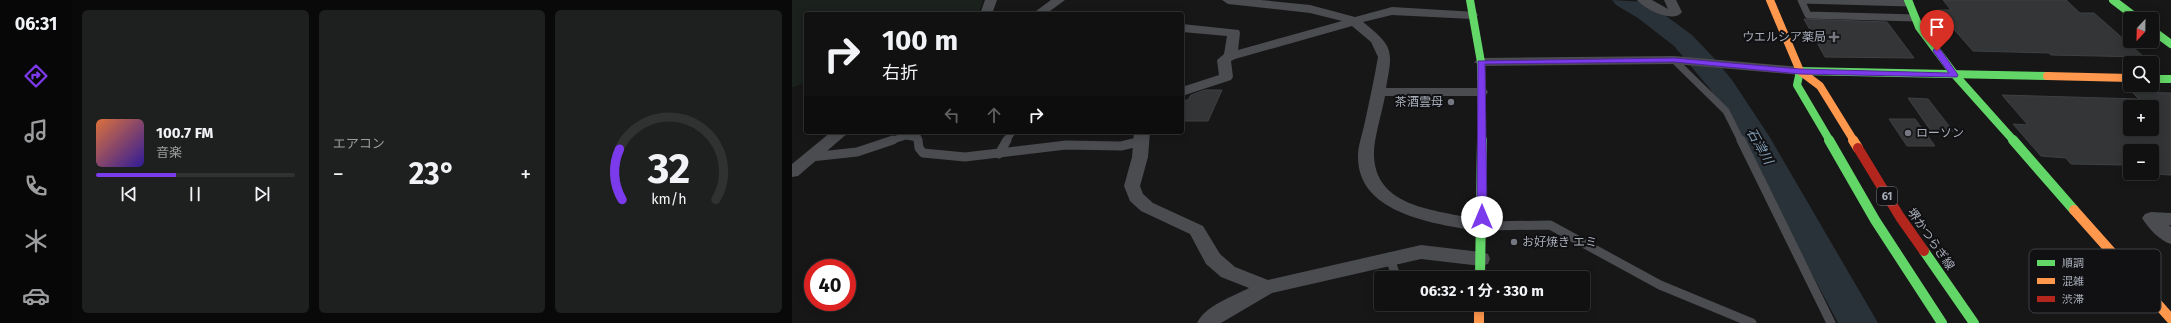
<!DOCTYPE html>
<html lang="ja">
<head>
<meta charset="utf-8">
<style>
	body { margin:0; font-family:"Fira Sans","Noto Sans JP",sans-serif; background:#1e1f1f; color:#f1f3f6; height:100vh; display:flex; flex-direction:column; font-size:15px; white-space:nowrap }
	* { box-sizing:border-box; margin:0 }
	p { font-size:13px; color:#9c9d9f }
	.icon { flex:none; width:22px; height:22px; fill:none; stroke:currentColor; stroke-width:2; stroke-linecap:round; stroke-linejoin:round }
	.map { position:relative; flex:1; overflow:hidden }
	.side { display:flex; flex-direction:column; gap:10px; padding:10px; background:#090909; width:720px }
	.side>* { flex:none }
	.guide { position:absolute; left:12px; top:12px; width:380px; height:122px; border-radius:4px; box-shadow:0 2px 10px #0003,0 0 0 1px #303131; background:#111; color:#f1f3f6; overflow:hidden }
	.needle { width:26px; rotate:202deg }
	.controls { position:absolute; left:1331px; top:12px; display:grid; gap:8px }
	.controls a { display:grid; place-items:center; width:36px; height:36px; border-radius:4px; background:#111; box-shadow:0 2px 10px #0003,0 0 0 1px #303131; font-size:20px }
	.speed { position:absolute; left:12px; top:259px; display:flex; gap:8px; font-size:20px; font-weight:700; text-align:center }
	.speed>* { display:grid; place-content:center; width:52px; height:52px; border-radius:50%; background:#111; box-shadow:0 2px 10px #0003,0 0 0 1px #303131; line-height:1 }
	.speed .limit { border:6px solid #d22; background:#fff; color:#111 }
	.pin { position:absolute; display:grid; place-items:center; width:34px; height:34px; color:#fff; margin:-41px -17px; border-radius:50% 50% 50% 0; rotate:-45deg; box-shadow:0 0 4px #0007 }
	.pin .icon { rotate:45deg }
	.me { position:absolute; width:44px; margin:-22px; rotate:0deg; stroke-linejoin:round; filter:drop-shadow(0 0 3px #0008) }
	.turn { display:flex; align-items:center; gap:14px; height:84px; padding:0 12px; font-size:18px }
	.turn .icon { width:52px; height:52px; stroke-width:2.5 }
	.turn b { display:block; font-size:28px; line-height:34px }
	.lanes { display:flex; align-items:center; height:38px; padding:0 12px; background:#0003; justify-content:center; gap:20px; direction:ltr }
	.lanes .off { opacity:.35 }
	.big { font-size:30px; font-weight:700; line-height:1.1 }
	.side .widget { flex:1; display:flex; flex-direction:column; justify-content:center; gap:6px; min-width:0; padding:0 14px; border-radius:6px; background:#1e1f1f }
	.side .dial { align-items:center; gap:0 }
	.dial svg { height:104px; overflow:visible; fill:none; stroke:#303131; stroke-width:7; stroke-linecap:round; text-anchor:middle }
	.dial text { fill:#f1f3f6; stroke:none }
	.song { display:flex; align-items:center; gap:12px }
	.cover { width:48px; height:48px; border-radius:6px; background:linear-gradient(135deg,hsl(20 70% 55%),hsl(250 70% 35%)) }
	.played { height:4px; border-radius:2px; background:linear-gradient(90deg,#7c3aed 40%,#303131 40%) }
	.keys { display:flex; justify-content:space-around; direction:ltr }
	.heat { display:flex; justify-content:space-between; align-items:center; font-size:22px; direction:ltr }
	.side .tiles { flex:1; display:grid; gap:10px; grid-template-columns:repeat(3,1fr) }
	.trip { position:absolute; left:582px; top:271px; width:216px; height:40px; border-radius:4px; background:#111; box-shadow:0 2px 10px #0003,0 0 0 1px #303131; font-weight:700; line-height:40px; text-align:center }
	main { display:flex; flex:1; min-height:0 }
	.dock { display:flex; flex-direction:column; width:72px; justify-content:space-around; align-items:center; background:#070707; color:#9c9d9f }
	.dock .icon { width:28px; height:28px }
	.dock .current { color:#7c3aed }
	.dock b { font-size:18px; color:#f1f3f6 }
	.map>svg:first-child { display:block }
	.green { fill:#1b211c }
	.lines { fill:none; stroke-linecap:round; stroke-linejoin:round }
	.river { fill:#2a3239; fill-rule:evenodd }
	.building { fill:#343537; stroke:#3f4043; fill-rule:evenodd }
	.lane-far1 { stroke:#4b4c50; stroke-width:7 }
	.lane { stroke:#4b4c50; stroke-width:9 }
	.street { fill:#4b4c50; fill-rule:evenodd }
	.fast-far1 { stroke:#63d668; stroke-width:8 }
	.fast { stroke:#63d668; stroke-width:10 }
	.slow-far1 { stroke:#ff974d; stroke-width:8 }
	.slow { stroke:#ff974d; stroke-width:10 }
	.jam { stroke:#b3261e; stroke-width:10 }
	.route { fill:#7c3aed; stroke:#51269a }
	.poi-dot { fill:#757880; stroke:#111113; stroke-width:1.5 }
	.labels { text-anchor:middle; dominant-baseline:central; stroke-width:4; stroke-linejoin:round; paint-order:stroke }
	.shield { fill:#111113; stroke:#7b7e86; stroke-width:1 }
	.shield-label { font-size:11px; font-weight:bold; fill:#a8adb8 }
	.poi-label { font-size:12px; fill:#a8adb8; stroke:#111113; text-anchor:end }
	.street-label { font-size:12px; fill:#a8adb8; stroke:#111113 }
	.water-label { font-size:13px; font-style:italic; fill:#7f9bb3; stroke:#111113 }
	.key { fill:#111113; stroke:#3e4045; stroke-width:1 }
	.key-label { font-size:11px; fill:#a8adb8 }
</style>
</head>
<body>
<main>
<nav class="dock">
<b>06:31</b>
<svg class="icon current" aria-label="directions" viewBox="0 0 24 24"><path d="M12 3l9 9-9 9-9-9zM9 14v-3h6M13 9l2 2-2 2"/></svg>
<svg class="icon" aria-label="music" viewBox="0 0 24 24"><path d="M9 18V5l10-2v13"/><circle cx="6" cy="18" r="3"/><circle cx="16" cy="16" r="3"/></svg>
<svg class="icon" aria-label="phone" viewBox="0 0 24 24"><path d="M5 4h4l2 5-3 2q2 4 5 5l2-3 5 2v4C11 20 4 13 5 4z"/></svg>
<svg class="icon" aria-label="climate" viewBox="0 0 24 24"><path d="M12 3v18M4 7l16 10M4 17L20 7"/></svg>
<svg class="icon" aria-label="car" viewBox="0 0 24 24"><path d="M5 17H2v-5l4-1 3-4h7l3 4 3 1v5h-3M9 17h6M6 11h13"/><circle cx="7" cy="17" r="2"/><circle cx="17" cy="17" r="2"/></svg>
</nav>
<section class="side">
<div class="tiles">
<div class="widget">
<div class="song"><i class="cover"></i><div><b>100.7 FM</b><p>音楽</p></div></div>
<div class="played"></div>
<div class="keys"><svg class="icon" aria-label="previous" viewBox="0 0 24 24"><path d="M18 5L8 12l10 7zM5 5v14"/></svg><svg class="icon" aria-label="pause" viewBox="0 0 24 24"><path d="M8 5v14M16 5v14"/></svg><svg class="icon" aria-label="next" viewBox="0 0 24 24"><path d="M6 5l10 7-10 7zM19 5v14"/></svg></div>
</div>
<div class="widget"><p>エアコン</p>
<div class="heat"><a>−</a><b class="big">23°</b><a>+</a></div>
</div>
<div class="widget dial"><svg viewBox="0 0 100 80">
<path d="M14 69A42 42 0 1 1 86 69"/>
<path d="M14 69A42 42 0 0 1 12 30" stroke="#7c3aed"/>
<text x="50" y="56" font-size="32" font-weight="700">32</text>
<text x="50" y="72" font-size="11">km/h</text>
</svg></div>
</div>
</section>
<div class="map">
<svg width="1379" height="323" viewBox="0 0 1379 323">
	<rect width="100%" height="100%" fill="#171717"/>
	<!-- green -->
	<path class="green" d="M0,0h191l-4,14h-173v68l-14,6z"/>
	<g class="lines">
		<!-- river -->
		<path class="river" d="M820,0l35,2 45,33 21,22 19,23 37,56 109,187h-40l-99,-187 -29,-47 -36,-43 -36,-28 -22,-13z"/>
	</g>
	<!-- building -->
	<g class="building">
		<path d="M1151,0h123l14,13h14l50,44 -93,-2 -2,-2 -76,-2 -36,-41h14z"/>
		<path d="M1012,19l83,3 27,36 -89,-1z"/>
		<path d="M413,90h17l-14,31h-26v-13l4,-8h2l3,-5z"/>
		<path d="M1340,92l39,1v82l-39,-2h20v-22h-22v20l-6,-6 -53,-1 -5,-6 -25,-2 -28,-32 15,1 -26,-30 137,4zM1338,107h22v22h-22z"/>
		<path d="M1116,98l20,1 25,32h-22z"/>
		<path d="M1097,119h26l20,27h-28z"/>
	</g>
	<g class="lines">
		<!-- lane-far1 -->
		<g class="lane-far1">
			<path d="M1118,3l-109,-3 7,15 108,3"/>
			<path d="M882,60l52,51 15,30"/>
			<path d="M98,141l16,-5 12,2v3"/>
			<path d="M214,141l6,-9"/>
			<path d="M348,141h2"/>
		</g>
		<!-- lane -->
		<g class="lane">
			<path d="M126,140l1,8 4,5 42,4 101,-12 55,1 21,-5"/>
			<path d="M949,140l90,183"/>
			<path d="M207,154l8,-14"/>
			<path d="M19,157l46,-5 36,-12"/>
			<path d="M692,226l66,-1 110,60 92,38"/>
			<path d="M598,259l7,19"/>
			<path d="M614,304v2"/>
		</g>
		<!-- street -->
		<g class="street">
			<path d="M193,0h12l-5,14h-12z"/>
			<path d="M259,0h14l-19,14h-14z"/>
			<path d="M430,0h39l49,5 45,12 37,-10 84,5 2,3 -2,3 -4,1 -80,-4 -29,7c31,25 30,28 23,66h95l5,1 2,3 -2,3 -5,1h-96c-3,17 -12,45 -11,60 2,57 75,54 114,66l3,4 -3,4 -6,2c-43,-8 -125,-16 -124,-76 0,-10 4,-21 6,-30 5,-23 10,-46 14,-69l-7,-15 -19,-16 -117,33 -4,2 2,16 -2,3 -49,16v-9l37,-12 -2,-15 7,-6 3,-18 -45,-4v-8l57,6 1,3 -2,17 104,-29 -32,-8 -82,-9z"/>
			<path d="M845,0h15l16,9 -4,-9h12l6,12c-8,12 -38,-3 -45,-12z"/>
			<path d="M882,56l126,11 7,4 -7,4 -126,-11 -193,2 -7,-4 7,-4z"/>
			<path d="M39,132h18l-51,44 -6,1v-13z"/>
			<path d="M342,132h16l-2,25 -8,29 3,8 10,9 50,23 17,28 15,13 33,13 153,-35 60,7 7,2 2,5 -2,5 -7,2 -60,-7 -149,34 -51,30h-24c9,-18 35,-26 52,-35l-28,-11 -15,-13 -16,-30 -49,-23 -11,-10 -6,-15 8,-29z"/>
			<path d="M1359,212l20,1v12h-2l2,2v17c-11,-3 -23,-16 -29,-26l3,-4z"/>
		</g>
		<!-- fast-far1 -->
		<g class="fast-far1">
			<path d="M678,0l11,62 1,79"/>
			<path d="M1116,0l11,27 36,48 59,66"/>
			<path d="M1321,0l25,19"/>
			<path d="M1360,30l19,14"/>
			<path d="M1008,71l247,5"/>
			<path d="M1008,71l-3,14 33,56"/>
			<path d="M1360,79h19"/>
		</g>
		<!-- fast -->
		<g class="fast">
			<path d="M1037,140l46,80 67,103"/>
			<path d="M1221,140l61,70"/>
			<path d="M1132,251l50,72"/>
			<path d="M688,278l2,-138"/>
		</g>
		<!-- slow-far1 -->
		<g class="slow-far1">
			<path d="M978,0l30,71 20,15 34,55"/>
			<path d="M1255,76l83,2"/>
		</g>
		<!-- slow -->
		<g class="slow">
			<path d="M1061,140l5,8"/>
			<path d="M1282,210l97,109"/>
			<path d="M687,304v19"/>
		</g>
		<!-- jam -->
		<path class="jam" d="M1066,148l42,69 24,34"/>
	</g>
	<!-- route -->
	<path class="route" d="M1142,49h6l18,26 -1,2 -157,-3 -126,-12 -189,2 2,153 -5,4 -5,-4 1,-156 196,-3 126,11 149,4 -16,-22z"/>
	<!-- markers -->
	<g class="poi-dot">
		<path d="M1040 31h4v4h4v4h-4v4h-4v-4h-4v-4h4z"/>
		<circle cx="659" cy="102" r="4"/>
		<circle cx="1116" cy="133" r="4"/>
		<circle cx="722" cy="242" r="4"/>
	</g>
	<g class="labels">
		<!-- shield labels -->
		<rect class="shield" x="1085" y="187" width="20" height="18" rx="3"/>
		<g class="shield-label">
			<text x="1095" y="196">61</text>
		</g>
		<!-- poi labels -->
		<g class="poi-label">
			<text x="1034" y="37">ウエルシア薬局</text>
			<text x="651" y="102">茶酒雲母</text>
			<text x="1124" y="133" text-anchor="start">ローソン</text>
			<text x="730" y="242" text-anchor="start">お好焼き エミ</text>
		</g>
		<!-- street labels -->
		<g class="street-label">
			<text transform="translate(1139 239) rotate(55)">堺かつらぎ線</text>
		</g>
		<!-- water labels -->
		<g class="water-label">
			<text transform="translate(968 146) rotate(61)">石津川</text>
		</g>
	</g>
	<!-- legend -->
	<rect x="1237" y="249" width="132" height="64" rx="6" class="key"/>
	<rect x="1245" y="260" width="18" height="6" fill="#63d668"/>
	<rect x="1245" y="278" width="18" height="6" fill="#ff974d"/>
	<rect x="1245" y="296" width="18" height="6" fill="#b3261e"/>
	<g class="key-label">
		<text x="1270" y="267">順調</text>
		<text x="1270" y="285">混雑</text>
		<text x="1270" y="303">渋滞</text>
	</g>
</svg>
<div class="controls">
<a><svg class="needle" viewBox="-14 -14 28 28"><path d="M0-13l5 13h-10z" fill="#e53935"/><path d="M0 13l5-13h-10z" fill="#9c9d9f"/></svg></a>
<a><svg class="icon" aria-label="search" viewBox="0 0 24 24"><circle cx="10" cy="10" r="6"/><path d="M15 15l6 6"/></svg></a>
<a>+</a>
<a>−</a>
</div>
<div class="speed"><div class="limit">40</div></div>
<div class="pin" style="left:1145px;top:51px;background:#d93025"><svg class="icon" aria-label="arrive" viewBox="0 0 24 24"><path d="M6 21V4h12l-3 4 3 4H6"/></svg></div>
<svg class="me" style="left:690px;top:217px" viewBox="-20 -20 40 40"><circle r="19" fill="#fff"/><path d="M0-13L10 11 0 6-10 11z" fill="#7c3aed"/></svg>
<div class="trip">06:32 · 1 分 · 330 m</div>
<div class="guide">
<div class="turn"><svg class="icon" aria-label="right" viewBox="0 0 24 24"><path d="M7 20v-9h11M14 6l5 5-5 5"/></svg><div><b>100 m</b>右折</div></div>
<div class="lanes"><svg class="icon off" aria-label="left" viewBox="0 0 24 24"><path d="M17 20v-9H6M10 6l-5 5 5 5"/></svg><svg class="icon off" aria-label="ahead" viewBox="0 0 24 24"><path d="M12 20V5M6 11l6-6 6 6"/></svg><svg class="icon" aria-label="right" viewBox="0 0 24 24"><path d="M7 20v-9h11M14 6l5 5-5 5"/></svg></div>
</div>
</div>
</main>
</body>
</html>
